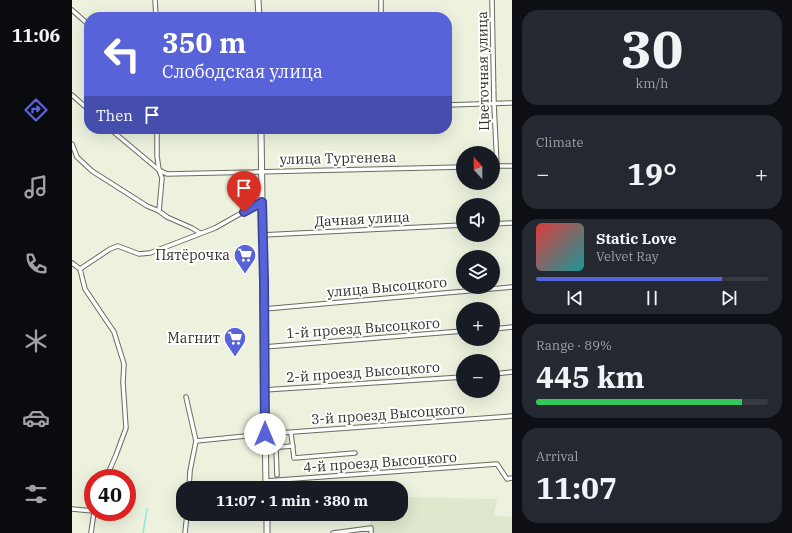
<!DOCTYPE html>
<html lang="en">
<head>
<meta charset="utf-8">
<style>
	body { margin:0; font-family:"IBM Plex Serif",serif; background:#242831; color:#f1f3f6; height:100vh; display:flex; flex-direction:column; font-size:15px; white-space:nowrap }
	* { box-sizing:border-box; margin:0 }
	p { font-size:13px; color:#9ea1a6 }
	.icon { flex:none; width:22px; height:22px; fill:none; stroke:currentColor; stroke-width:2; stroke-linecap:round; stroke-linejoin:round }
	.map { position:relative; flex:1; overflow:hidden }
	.panel { display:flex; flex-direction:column; gap:10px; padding:10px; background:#0d0f14; width:280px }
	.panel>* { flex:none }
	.guide { position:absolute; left:12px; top:12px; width:368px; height:122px; border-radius:16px; box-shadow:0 4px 16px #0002; background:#5862d9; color:#fff; overflow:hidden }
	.needle { width:26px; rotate:339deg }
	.buttons { position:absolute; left:384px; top:146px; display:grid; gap:8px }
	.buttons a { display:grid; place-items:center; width:44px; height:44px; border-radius:50%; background:#171b24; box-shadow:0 4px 16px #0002; font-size:20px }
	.speed { position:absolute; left:12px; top:469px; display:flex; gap:8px; font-size:20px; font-weight:700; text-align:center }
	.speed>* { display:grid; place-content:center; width:52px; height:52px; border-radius:50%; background:#171b24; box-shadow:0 4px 16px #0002; line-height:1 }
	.speed .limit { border:6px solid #d22; background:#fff; color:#111 }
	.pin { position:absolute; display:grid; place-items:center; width:34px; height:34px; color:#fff; margin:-41px -17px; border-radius:50% 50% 50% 0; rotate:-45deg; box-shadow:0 0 4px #0007 }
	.pin .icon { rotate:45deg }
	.me { position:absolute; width:44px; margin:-22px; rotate:0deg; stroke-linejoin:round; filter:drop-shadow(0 0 3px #0008) }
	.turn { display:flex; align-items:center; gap:14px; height:84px; padding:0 12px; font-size:18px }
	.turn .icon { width:52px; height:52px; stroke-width:2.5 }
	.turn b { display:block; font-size:28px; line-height:34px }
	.then { display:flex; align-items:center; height:38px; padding:0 12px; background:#0003; gap:8px; font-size:15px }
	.big { font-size:30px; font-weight:800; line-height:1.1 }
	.panel .card { flex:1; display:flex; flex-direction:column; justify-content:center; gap:6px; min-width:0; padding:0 14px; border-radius:16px; background:#242831 }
	.panel .dial { align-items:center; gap:0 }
	.dial b { font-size:52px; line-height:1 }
	.song { display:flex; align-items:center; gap:12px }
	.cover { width:48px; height:48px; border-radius:6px; background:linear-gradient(135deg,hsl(0 70% 55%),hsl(180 70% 35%)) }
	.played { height:4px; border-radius:2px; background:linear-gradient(90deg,#5862d9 80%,#363941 80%) }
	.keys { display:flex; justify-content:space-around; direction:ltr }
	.heat { display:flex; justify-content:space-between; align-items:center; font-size:22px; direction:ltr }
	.charge { height:6px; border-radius:3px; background:linear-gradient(90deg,#34c759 89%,#363941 0) }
	.trip { position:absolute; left:104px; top:481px; width:232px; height:40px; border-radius:16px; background:#171b24; box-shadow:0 4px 16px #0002; font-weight:800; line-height:40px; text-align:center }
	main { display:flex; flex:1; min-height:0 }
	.menu { display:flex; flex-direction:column; width:72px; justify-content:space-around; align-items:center; background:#090b0e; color:#9ea1a6 }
	.menu .icon { width:28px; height:28px }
	.menu .selected { color:#5862d9 }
	.menu b { font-size:18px; color:#f1f3f6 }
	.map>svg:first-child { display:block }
	.built { fill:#dfe7cd }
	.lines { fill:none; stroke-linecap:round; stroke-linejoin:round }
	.stream { stroke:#89e7d8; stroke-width:1.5 }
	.street-casing { stroke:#686d5c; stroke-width:5.5 }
	.secondary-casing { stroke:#686d5c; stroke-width:7 }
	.street { stroke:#fff; stroke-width:3.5 }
	.secondary { stroke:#fff; stroke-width:5 }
	.route-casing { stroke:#39408d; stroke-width:10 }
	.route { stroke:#5862d9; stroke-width:7 }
	.labels { text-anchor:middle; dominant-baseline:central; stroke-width:4; stroke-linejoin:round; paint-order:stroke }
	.street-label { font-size:14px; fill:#2e3129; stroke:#fff }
	.poi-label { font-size:14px; fill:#2e3129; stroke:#fff; text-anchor:end }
</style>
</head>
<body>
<main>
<nav class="menu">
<b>11:06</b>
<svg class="icon selected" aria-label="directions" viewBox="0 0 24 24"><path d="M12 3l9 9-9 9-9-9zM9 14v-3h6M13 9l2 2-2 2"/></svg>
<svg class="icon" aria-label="music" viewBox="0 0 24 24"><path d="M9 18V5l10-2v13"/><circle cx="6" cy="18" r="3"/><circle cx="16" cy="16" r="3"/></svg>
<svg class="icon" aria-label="phone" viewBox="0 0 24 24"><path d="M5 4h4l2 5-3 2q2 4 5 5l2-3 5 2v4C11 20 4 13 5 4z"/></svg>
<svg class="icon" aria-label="climate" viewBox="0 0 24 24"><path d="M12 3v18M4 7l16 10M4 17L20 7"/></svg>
<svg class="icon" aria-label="car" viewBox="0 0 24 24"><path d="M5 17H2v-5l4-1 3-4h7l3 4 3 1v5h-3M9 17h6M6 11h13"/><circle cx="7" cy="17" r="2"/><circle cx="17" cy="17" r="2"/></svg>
<svg class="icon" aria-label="filters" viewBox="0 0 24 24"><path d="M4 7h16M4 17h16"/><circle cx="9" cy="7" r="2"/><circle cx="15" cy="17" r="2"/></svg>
</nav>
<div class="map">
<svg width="440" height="533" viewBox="0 0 440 533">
	<rect width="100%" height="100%" fill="#ecf2de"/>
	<!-- built -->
	<path class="built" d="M329,497l96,2 -3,16 18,2v16h-143l2,-19h30z"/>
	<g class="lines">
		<!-- stream -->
		<path class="stream" d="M71,533l4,-24"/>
		<!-- street casing -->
		<g class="street-casing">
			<g id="street">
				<path d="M83,0l1,17"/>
				<path d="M420,0l2,104 3,62"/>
				<path d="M0,10l17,15"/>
				<path d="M309,17v-17"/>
				<path d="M0,95l17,15"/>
				<path d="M375,105l65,-2"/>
				<path d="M38,129l49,41 8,4 296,-7"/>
				<path d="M85,129v27l2,14 3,8 -3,33"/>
				<path d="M0,144l5,13 15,14 55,35 12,5 8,6 25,11 8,5"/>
				<path d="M421,166h19"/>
				<path d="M421,224l19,-1"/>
				<path d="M190,235l201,-10"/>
				<path d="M0,263l8,6 30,-20 8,-3 21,8 11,-1 65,-25 46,-26"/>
				<path d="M8,269l5,20 29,43 10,32 -1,18 3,46 -10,27 -10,23"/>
				<path d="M192,309l248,-22"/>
				<path d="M421,329l19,-2"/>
				<path d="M192,347l199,-16"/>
				<path d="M421,374l19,-2"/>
				<path d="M192,390l199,-13"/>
				<path d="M114,397l10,44 -6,30 -1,17"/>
				<path d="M219,433l3,25 61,-5"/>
				<path d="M124,441l69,-7 247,-18"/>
				<path d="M205,475l-1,-26 3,-2 14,-1"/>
				<path d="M194,481l231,-17 10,15 5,-1"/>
				<path d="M0,509l21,2"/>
				<path d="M19,533l3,-21"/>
				<path d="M113,533l2,-19"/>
				<path d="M261,533l38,-5v5"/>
			</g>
		</g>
		<!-- secondary casing -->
		<g class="secondary-casing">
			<g id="secondary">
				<path d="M186,0l1,17"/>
				<path d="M189,129l5,359"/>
				<path d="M195,514v19"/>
			</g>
		</g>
		<!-- street -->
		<use href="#street" class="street"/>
		<!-- secondary -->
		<use href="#secondary" class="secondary"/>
	</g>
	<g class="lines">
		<!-- route casing -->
		<g class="route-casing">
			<path id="route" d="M172,212l18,-10 2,79 1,153"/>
		</g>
		<!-- route -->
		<use href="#route" class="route"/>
	</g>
	<!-- icons -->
	<defs>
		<g id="supermarket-pin" transform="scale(1.15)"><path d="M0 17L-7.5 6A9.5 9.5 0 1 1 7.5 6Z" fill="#5862d9" stroke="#fff"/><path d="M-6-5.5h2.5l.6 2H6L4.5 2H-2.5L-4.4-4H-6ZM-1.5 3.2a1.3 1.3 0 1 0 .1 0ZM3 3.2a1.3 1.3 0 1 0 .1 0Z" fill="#fff"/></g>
	</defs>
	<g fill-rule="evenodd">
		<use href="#supermarket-pin" x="173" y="255"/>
		<use href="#supermarket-pin" x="163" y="338"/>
	</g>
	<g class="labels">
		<!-- street labels -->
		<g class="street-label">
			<text transform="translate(411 71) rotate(-91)">Цветочная улица</text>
			<text transform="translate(266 158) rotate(-1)">улица Тургенева</text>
			<text transform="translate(290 219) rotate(-3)">Дачная улица</text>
			<text transform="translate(315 287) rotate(-5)">улица Высоцкого</text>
			<text transform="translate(291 328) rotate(-4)">1-й проезд Высоцкого</text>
			<text transform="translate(291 372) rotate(-4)">2-й проезд Высоцкого</text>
			<text transform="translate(316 414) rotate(-4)">3-й проезд Высоцкого</text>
			<text transform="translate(308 462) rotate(-4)">4-й проезд Высоцкого</text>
		</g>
		<!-- poi labels -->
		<g class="poi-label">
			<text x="158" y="255">Пятёрочка</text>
			<text x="148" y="338">Магнит</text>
		</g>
	</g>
</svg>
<div class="buttons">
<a><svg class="needle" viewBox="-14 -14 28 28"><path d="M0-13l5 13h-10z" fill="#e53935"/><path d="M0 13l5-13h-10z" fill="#9ea1a6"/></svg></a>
<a><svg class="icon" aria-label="sound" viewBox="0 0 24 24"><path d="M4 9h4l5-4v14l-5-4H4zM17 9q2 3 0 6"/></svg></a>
<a><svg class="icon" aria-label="layers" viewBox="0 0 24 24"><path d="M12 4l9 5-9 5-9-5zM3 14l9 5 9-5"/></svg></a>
<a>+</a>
<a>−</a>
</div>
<div class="speed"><div class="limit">40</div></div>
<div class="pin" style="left:172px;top:212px;background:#d93025"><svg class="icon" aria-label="arrive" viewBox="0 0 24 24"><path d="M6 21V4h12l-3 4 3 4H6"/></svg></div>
<svg class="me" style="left:193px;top:434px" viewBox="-20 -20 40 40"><circle r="19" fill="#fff"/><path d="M0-13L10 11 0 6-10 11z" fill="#5862d9"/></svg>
<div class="trip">11:07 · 1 min · 380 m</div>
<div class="guide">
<div class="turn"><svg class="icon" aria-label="left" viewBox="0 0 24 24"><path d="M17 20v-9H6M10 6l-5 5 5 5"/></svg><div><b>350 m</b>Слободская улица</div></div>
<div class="then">Then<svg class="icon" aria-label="arrive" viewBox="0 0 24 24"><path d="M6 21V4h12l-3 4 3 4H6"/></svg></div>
</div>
</div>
<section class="panel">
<div class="card dial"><b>30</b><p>km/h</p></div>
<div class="card"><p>Climate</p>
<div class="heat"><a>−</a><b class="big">19°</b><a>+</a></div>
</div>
<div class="card">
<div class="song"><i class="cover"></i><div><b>Static Love</b><p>Velvet Ray</p></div></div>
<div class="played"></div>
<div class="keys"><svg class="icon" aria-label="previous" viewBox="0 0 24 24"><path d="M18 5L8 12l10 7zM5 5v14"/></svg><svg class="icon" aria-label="pause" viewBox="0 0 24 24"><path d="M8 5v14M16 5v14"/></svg><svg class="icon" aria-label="next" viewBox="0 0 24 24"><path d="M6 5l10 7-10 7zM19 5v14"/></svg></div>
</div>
<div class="card"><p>Range · 89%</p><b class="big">445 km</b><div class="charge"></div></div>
<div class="card"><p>Arrival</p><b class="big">11:07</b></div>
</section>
</main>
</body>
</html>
